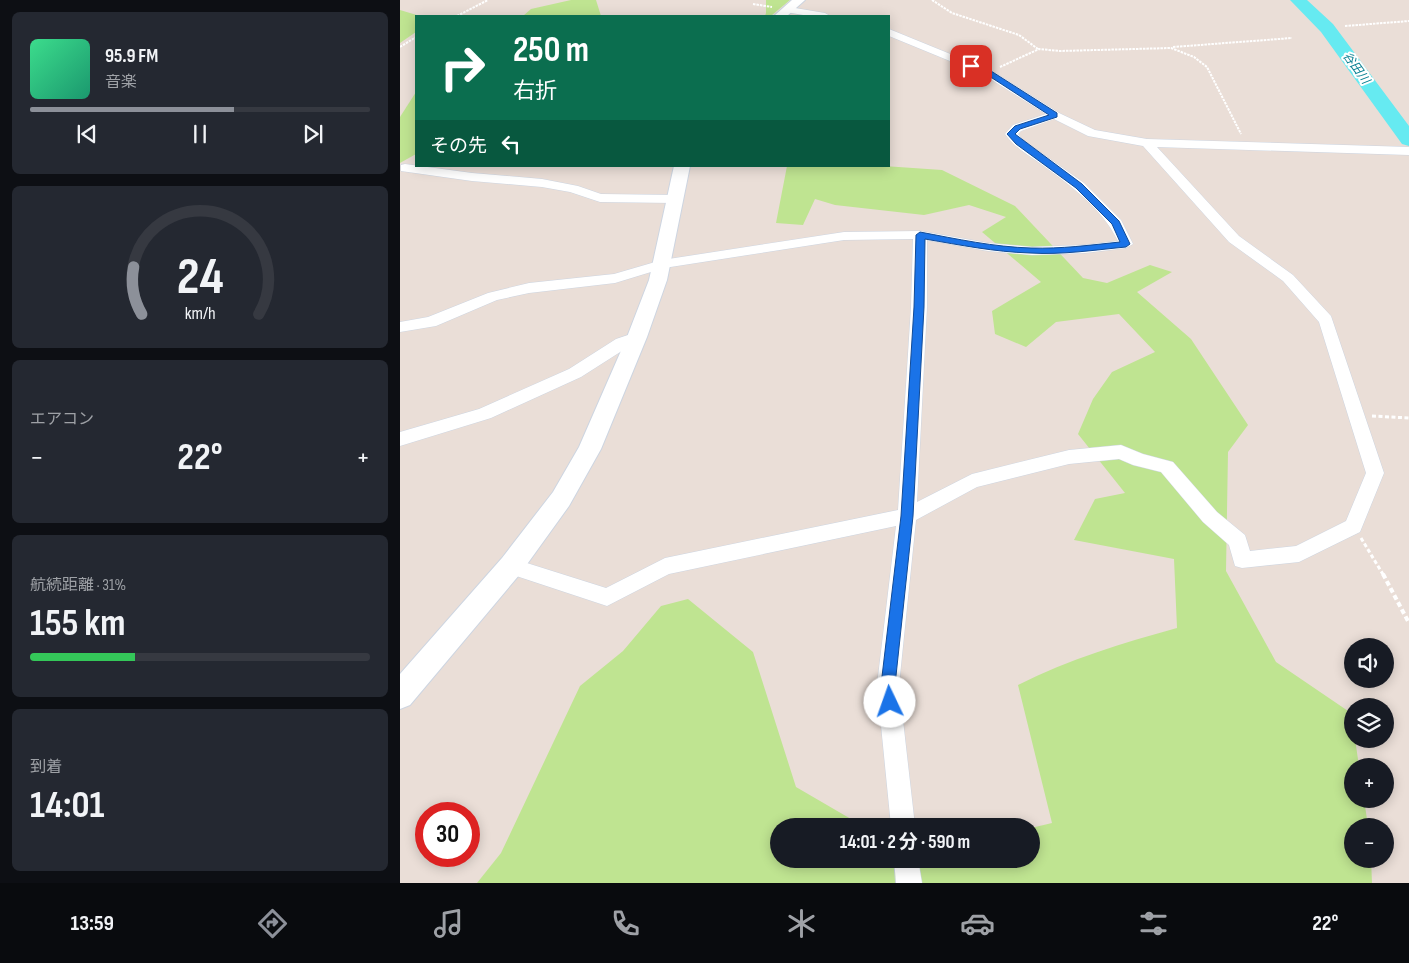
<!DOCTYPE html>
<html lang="ja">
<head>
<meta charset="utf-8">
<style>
	body { margin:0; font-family:"Sofia Sans Condensed","Noto Sans JP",sans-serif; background:#242831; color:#f1f3f6; height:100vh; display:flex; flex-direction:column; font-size:19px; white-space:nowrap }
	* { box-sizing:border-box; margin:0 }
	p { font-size:16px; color:#9ea1a6 }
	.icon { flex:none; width:28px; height:28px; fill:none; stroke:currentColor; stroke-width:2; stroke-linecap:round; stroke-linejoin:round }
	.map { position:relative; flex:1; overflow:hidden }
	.sheet { display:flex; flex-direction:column; gap:12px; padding:12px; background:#0d0f14; width:400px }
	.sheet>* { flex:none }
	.top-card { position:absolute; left:15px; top:15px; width:475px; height:152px; border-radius:0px; box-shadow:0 2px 12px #0003; background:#0b6e4f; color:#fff; overflow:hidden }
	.buttons { position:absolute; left:944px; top:638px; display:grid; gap:10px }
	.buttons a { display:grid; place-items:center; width:50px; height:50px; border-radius:50%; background:#171b24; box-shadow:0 2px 12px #0003; font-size:25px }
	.speed { position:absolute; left:15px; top:802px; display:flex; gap:10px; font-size:25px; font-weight:700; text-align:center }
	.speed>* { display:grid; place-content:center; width:65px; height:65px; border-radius:50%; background:#171b24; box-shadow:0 2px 12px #0003; line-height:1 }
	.speed .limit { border:8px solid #d22; background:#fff; color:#111 }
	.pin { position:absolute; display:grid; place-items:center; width:42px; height:42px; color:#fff; margin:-21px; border-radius:10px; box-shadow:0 2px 8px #0006 }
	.me { position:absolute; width:55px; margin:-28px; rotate:357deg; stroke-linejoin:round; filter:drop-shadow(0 0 4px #0008) }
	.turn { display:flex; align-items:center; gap:18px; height:105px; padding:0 15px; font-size:22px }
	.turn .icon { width:65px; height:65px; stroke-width:2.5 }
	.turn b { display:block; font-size:35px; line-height:42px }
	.then { display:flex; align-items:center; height:48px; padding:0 15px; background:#0003; gap:10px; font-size:19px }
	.big { font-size:38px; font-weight:700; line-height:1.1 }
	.sheet .widget { flex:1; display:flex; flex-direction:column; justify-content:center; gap:8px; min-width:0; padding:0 18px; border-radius:8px; background:#242831 }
	.sheet .dial { align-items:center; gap:0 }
	.dial svg { height:130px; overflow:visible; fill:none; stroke:#363941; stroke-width:7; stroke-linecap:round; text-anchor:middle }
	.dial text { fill:#f1f3f6; stroke:none }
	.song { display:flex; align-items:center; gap:15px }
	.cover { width:60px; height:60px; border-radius:8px; background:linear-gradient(135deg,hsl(150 70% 55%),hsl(160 70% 35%)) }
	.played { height:5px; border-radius:2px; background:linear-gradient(90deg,#8c9099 60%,#363941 60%) }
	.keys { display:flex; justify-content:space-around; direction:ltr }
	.heat { display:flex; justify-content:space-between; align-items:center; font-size:28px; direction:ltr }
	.charge { height:8px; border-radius:4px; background:linear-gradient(90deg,#34c759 31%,#363941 0) }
	.trip { position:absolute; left:370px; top:818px; width:270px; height:50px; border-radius:25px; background:#171b24; box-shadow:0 2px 12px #0003; font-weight:700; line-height:50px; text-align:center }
	.dock { display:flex; height:80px; justify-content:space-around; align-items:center; background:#090b0e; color:#9ea1a6 }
	.dock .icon { width:35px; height:35px }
	.dock .selected { color:#8c9099 }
	.dock b { font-size:22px; color:#f1f3f6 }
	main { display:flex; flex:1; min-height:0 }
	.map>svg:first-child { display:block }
	.green { fill:#bfe491 }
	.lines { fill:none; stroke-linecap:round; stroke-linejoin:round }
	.river { fill:#66eaf1; fill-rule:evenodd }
	.minor-casing { stroke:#cdd5e1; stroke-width:1 }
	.tertiary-casing { stroke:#cdd5e1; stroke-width:2 }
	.path-far2 { stroke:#fff; stroke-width:2; stroke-dasharray:2.5 1; stroke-linecap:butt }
	.path-far1 { stroke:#fff; stroke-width:3; stroke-dasharray:4 2.5; stroke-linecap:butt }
	.path { stroke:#fff; stroke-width:4; stroke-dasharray:5 3; stroke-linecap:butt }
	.minor { fill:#fff; fill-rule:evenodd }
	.tertiary { fill:#fff; fill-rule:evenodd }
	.route { fill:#1a73e8; stroke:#114b97 }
	.labels { text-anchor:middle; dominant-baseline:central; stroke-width:4; stroke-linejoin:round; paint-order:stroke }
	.far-water-label { font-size:12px; font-style:italic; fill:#098092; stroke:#fff }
</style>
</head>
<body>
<main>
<section class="sheet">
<div class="widget">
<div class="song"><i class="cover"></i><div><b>95.9 FM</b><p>音楽</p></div></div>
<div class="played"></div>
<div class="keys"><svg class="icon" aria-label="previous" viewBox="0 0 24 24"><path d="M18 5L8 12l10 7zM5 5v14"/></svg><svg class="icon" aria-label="pause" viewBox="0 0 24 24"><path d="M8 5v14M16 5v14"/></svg><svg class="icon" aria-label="next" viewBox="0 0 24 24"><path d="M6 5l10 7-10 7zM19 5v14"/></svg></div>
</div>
<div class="widget dial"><svg viewBox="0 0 100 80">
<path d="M14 69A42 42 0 1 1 86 69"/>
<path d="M14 69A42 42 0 0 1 9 40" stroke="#8c9099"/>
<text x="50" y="56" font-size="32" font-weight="700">24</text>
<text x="50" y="72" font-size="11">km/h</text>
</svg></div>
<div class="widget"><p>エアコン</p>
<div class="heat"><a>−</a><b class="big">22°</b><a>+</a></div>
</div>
<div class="widget"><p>航続距離 · 31%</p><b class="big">155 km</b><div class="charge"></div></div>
<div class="widget"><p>到着</p><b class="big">14:01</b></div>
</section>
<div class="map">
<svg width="1009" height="883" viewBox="0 0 1009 883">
	<rect width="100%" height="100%" fill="#eaded7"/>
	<!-- green -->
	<g class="green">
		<path d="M171,0h25l5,16h-78l8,-7z"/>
		<path d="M366,0h24l-18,15 -7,1 1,-3z"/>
		<path d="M0,10l20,6h-4v16l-16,11z"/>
		<path d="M16,92v62l-16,9v-46z"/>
		<path d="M387,166h97l58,4 73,36 68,72 24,5 43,-18 22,7 -35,20 54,47 57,86 -20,27 -2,119 50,91 75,51 1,26h3l4,27h-7v33h12l4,27h-16v33h19l1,24h-895l24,-30 79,-167 43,-35 38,-45 27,-7 65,53 43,135 67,39h-84v33h252v-31l21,-5 -34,-138c51,-26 105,-42 159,-57l-3,-69 -100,-19 21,-41 30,-6 -47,-59 15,-35 19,-27 43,-20 -36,-38 -63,8 -30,25 -31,-13 -3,-23 49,-29 -59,-50 24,-15 -37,-12 -45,10 -89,-10 -20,-6 -12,26 -27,-2z"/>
	</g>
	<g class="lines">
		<!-- river -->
		<path class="river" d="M890,0h17l26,24 76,102v20l-7,-2 -81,-112z"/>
		<!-- minor casing -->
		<g class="minor-casing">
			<g id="minor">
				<path d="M389,7l36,6 5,3h-21l-23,-4 -2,-2z"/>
				<path d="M489,29l103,42 67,42 36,17 52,9 262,8v8l-252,-8 82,89 54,39 38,41 53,157 -24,59 -61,30 -57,6 -7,-2 -6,-21 -26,-23 -42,-50 -28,-7 -14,-6 -50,5 -92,23 -61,33 -17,165 16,141h-24l-14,-141 19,-159 -227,48 -62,32 -103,-34 -3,-6 3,-6 7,-2 95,30 59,-30 233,-48 13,-203 2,-68 -69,1 -180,28 -49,15 -86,10 -32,7 -61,26 -36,6v-10l28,-5 60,-24 41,-10 85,-9 48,-14 182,-28 76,-1 68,12 44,4 53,-2 33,-4c-16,-33 -48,-56 -77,-77 -13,-9 -27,-17 -36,-30l8,-9 33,-11 -62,-39 -95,-39zM654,119l34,17 55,10 86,96 54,39 36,41 47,151 -20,48 -50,25 -46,5 -5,-16 -28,-23 -44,-50 -30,-8 -22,-9 -52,5 -97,24 -55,28 10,-195v-67l61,11 44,4 53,-2 41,-5 7,-4 -12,-24 -37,-37 -61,-43 -5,-6 3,-3z"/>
				<path d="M5,164l67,9 70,6 36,7 23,8 73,1 7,4 -7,4 -74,-1 -30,-10 -28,-5 -70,-6 -71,-10v-6z"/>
				<path d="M237,332l6,1 2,4 -2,4 -15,6 -47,30 -90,41 -91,28v-14l79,-23 90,-40 47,-30z"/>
				<path d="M494,859h24l4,24h-26z"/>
			</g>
		</g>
		<!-- tertiary casing -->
		<g class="tertiary-casing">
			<g id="tertiary">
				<path d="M392,0h13l-18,16h-13z"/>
				<path d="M274,166h16l-23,114 -20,57 -46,112 -32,57 -49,68 -110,131 -10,4v-35l102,-116 51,-66 26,-45 48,-110 22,-57z"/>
			</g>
		</g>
		<!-- path-far2 -->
		<g class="path-far2">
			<path d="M532,0l20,13 67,22 19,14"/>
			<path d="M353,4l19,3"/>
			<path d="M57,16l31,-16"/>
			<path d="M945,26l64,-5"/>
			<path d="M0,47l16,-10"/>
			<path d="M773,47l119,-9"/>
			<path d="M600,67l39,-18 21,2 111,-3 23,9 13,10 34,67"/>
		</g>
		<!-- path-far1 -->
		<g class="path-far1">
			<path d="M972,416l37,2"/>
			<path d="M961,538l23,38"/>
		</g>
		<!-- path -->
		<path class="path" d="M983,574l26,49"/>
		<!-- minor -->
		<use href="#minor" class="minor"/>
		<!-- tertiary -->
		<use href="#tertiary" class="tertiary"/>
	</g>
	<!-- route -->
	<path class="route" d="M571,63l20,8 66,42v4l-37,12 -5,5 67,50 37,37 11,23 -4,3c-32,3 -64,8 -96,6 -35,-1 -70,-8 -105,-14l-1,68 -11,209 -18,169 2,17 -2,5 -5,2 -5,-2 -4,-22 20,-169 13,-209 2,-72 4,-3c37,7 74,15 111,16 30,1 60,-3 89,-6l-8,-18 -36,-36 -60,-44 -9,-10 8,-8 34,-11 -63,-41 -18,-7v-3z"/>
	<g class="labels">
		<!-- far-water labels -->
		<g class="far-water-label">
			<text transform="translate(956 68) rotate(54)">谷田川</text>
		</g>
	</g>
</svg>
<div class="buttons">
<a><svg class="icon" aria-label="sound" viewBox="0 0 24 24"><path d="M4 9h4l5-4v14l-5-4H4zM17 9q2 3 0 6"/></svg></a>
<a><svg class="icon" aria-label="layers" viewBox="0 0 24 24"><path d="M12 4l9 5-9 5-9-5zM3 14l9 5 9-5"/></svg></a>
<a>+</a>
<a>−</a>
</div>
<div class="speed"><div class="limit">30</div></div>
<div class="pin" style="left:571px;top:66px;background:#d93025"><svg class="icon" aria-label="arrive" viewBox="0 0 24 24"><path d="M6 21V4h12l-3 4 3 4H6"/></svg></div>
<svg class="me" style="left:490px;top:702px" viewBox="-20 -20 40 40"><circle r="19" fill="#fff"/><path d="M0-13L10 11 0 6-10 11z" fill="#1a73e8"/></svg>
<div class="trip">14:01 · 2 分 · 590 m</div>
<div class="top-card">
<div class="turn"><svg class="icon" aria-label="right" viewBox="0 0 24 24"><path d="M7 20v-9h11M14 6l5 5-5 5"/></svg><div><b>250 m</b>右折</div></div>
<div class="then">その先<svg class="icon" aria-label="left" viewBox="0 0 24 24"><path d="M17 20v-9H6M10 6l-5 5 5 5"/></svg></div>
</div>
</div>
</main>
<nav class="dock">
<b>13:59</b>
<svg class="icon selected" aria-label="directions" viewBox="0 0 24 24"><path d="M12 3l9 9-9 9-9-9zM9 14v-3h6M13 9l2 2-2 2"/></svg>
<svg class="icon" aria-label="music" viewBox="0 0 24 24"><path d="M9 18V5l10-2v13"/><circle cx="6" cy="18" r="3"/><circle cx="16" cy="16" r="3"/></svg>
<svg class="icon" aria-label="phone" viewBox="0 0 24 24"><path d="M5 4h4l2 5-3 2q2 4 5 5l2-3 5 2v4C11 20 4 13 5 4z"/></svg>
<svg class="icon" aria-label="climate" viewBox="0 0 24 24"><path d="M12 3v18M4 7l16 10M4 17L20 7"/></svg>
<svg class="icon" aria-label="car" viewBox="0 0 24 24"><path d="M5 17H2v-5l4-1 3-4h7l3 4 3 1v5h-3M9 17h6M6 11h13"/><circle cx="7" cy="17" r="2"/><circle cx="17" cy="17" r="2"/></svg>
<svg class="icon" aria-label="filters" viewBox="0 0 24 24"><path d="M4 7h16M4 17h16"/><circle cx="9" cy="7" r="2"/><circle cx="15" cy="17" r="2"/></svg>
<b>22°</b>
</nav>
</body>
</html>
